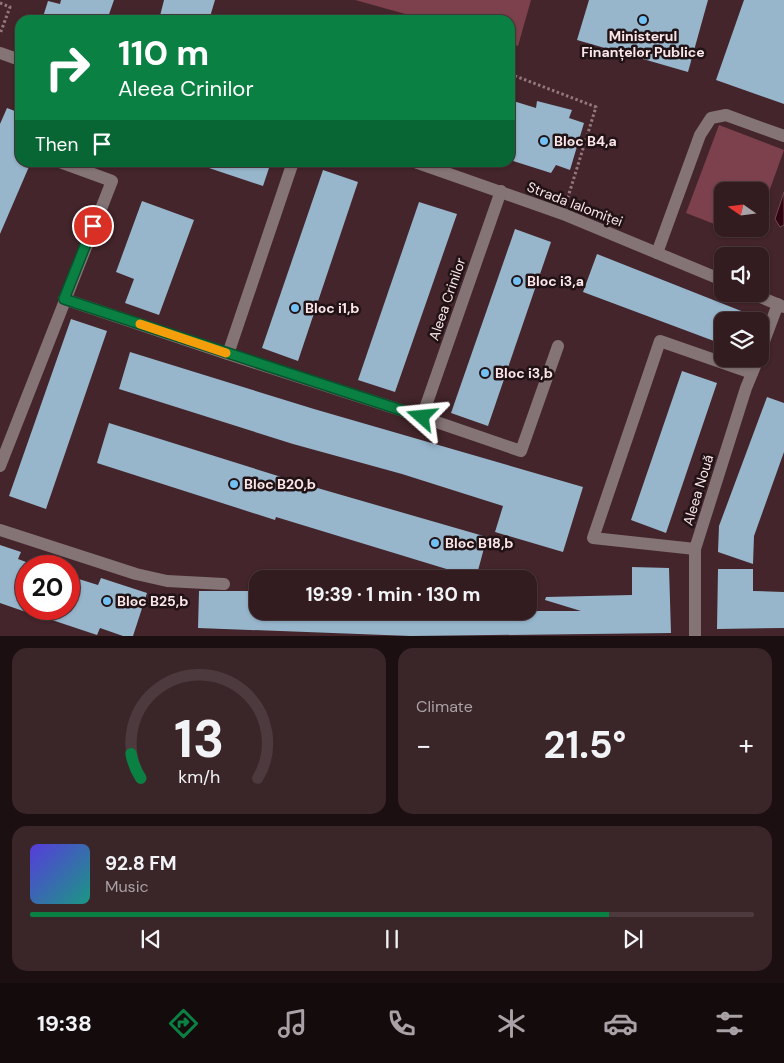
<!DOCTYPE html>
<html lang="en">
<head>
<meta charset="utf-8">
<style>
	body { margin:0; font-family:"DM Sans",sans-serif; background:#3a2529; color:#f1f3f6; height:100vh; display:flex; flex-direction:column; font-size:19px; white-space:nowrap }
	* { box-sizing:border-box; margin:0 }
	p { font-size:16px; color:#a8a1a5 }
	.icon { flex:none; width:28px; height:28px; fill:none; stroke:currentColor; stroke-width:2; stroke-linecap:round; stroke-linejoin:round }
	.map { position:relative; height:636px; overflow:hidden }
	.side { display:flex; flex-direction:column; gap:12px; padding:12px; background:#1c0f12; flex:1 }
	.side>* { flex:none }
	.guide { position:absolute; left:15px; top:15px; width:500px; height:152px; border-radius:15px; box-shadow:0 1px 4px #0004,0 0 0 1px #4d3a3e; background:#0b8043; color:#fff; overflow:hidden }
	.needle { width:32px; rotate:284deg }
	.controls { position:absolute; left:714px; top:182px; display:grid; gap:10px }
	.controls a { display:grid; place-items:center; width:55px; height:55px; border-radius:10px; background:#321c20; box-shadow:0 1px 4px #0004,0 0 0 1px #4d3a3e; font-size:25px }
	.speed { position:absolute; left:15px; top:555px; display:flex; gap:10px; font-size:25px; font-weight:700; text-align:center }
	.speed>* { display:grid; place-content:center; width:65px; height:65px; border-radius:50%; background:#321c20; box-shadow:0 1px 4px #0004,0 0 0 1px #4d3a3e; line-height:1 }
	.speed .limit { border:8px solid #d22; background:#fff; color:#111 }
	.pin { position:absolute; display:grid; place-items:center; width:42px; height:42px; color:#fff; margin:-21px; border:2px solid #fff; border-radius:50%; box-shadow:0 1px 5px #0007 }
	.me { position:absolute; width:55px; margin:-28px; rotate:288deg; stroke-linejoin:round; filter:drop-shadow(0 0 4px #0008) }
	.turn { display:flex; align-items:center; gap:18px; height:105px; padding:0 20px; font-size:22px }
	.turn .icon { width:65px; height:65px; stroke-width:2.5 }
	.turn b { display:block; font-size:35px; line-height:42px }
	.then { display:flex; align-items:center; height:48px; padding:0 20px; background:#0003; gap:10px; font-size:19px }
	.big { font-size:38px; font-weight:700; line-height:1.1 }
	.side .widget { flex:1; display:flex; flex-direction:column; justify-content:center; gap:8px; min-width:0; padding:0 18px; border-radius:15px; background:#3a2529 }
	.side .dial { align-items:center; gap:0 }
	.dial svg { height:130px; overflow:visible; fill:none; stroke:#4d3a3e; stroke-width:7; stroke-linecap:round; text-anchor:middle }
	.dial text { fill:#f1f3f6; stroke:none }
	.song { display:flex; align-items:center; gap:15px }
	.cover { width:60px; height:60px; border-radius:8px; background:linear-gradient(135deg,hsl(250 70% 55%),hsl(170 70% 35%)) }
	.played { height:5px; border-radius:2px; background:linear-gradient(90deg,#0b8043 80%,#4d3a3e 80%) }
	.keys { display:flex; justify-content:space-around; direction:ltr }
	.heat { display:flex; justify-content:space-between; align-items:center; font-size:28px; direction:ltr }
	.side .tiles { flex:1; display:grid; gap:12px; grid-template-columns:1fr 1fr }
	.widget:last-child { grid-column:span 2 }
	.trip { position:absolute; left:249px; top:570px; width:288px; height:50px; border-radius:15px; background:#321c20; box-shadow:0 1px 4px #0004,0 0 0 1px #4d3a3e; font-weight:700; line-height:50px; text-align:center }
	.dock { display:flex; height:80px; justify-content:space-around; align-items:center; background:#140b0d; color:#a8a1a5 }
	.dock .icon { width:35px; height:35px }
	.dock .active { color:#0b8043 }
	.dock b { font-size:22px; color:#f1f3f6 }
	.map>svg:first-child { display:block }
	.green { fill:#7c414c }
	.water { fill:#310411; stroke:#6d4852 }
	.building { fill:#97b6cc }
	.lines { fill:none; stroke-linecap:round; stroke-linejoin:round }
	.path { stroke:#93797d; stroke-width:3; stroke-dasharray:2.5 2.5; stroke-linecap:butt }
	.minor { stroke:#847476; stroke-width:12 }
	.route-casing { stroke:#07532c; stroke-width:12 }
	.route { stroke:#0b8043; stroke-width:9 }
	.slow { stroke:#f59e0b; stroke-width:9 }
	.poi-dot { fill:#72c1f5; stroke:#211315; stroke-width:2 }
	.labels { text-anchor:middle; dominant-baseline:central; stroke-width:5; stroke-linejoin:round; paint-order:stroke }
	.poi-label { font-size:14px; font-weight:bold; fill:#fae5e8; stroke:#211315; text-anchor:start }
	.street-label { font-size:14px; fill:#fae5e8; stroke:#211315 }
</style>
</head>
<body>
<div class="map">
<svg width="784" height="636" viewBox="0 0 784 636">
	<rect width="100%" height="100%" fill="#43252b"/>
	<!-- green -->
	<g class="green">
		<path d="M355,0h176l-13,46 -8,-3v-23h-83z"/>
		<path d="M719,125l65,25 -24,67v-26h-38v36l-36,-14z"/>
	</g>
	<!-- water -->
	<path class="water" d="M784,192v33l-4,2 -5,-8z"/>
	<!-- building -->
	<g class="building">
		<path d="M61,0h53l-7,20h-65l6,-19 12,3z"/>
		<path d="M164,0h51l-6,20h-50z"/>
		<path d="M589,0h119l-20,72 -111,-32z"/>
		<path d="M744,0h40v104l-68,-24z"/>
		<path d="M510,100l26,8 1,-7 35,9 -3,8 15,5 -14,47 -14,-5 -5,8 -41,-13z"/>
		<path d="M7,108l13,5v49h11l-31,72v-110z"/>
		<path d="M204,162h67l-8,24 -60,-20z"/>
		<path d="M323,170l35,12 -60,179 -36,-13z"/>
		<path d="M142,201l52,19 -35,95 -34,-12 9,-24 -18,-7z"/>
		<path d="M419,202l38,12 -62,178 -37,-12z"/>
		<path d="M515,229l36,13 -63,184 -37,-13z"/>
		<path d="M597,254l167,66 -1,1h-41v23l-139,-52z"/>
		<path d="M71,319l36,12 -61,178 -37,-13z"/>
		<path d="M130,352l184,57 269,78 -20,65 -68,-20 8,-26 -101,-32 -109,-30 -174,-55z"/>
		<path d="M682,371l35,12 -51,150 -35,-13z"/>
		<path d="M767,397l17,6v49l-30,84 -1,28 -35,-12 1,-26z"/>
		<path d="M109,423l198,62 180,52 -11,41 -200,-61 -1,3 -178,-57z"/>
		<path d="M0,545l21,7 -3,7 8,3v50l-26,-9z"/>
		<path d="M632,567l37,1 2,65 -260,3 -213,-8 1,-37h59v20h323l-36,-11 1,-3 86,-2z"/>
		<path d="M718,569h35v22l31,1v36l-67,1z"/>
		<path d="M69,576l29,9 3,-7 46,15 -14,43h-10l-23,-8 -3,7 -69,-23v-3h41z"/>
	</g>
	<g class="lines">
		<!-- path -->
		<g class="path">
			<path d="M0,3l10,4 -10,27"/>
			<path d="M510,74l86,33 -28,90"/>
		</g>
		<!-- minor -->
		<g class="minor">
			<path d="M0,53l20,7"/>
			<path d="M415,162l148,52 159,66"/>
			<path d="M657,253l43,-118 11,-17 15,-3 58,21"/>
			<path d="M753,294l31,13"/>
			<path d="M64,299l164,55 65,-192"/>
			<path d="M760,352l18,-48"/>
			<path d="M228,354l194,63 79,-226"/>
			<path d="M422,417l99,34 37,-105"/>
			<path d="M0,466l112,-285 -52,-19"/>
			<path d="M0,530l136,44 31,7 57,3"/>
			<path d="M695,549l-102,-11 67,-197 92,32"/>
			<path d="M695,636v-87l51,-161 12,-29"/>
		</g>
	</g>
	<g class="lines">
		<!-- route casing -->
		<g class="route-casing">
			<path id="route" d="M93,226l-29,73 358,118"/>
		</g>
		<!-- route -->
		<use href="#route" class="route"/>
		<!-- slow -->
		<path class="slow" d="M140,324l86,29"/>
	</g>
	<!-- markers -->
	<g class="poi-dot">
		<circle cx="643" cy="20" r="5"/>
		<circle cx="544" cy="141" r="5"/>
		<circle cx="517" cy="281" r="5"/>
		<circle cx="295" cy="308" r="5"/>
		<circle cx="485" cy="373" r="5"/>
		<circle cx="234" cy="484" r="5"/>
		<circle cx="435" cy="543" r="5"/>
		<circle cx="107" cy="601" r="5"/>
	</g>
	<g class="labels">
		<!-- poi labels -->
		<g class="poi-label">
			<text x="643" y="36" text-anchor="middle">Ministerul<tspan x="643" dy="16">Finanțelor Publice</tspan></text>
			<text x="554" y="141">Bloc B4,a</text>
			<text x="527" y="281">Bloc i3,a</text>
			<text x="305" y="308">Bloc i1,b</text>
			<text x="495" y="373">Bloc i3,b</text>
			<text x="244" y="484">Bloc B20,b</text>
			<text x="445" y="543">Bloc B18,b</text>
			<text x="117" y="601">Bloc B25,b</text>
		</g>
		<!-- street labels -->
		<g class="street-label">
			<text transform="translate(575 204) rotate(21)">Strada Ialomiței</text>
			<text transform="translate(447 299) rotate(-71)">Aleea Crinilor</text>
			<text transform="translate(698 490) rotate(-73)">Aleea Nouă</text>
		</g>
	</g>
</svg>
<div class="controls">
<a><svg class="needle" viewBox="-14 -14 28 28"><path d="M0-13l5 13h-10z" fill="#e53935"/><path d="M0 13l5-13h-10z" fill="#a8a1a5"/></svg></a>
<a><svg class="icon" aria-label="sound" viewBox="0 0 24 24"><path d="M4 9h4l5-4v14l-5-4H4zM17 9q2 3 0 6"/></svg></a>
<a><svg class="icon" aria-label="layers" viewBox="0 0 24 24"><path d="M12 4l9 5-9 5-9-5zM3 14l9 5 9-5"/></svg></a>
</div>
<div class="speed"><div class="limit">20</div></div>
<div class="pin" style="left:93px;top:226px;background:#d93025"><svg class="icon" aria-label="arrive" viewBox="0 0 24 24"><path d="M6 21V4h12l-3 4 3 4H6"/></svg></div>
<svg class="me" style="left:422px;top:417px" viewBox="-20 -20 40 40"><path d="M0-17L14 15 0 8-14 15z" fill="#0b8043" stroke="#fff" stroke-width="4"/></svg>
<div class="trip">19:39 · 1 min · 130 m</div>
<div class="guide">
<div class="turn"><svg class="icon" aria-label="right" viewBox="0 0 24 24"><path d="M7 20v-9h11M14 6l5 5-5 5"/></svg><div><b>110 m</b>Aleea Crinilor</div></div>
<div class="then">Then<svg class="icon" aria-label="arrive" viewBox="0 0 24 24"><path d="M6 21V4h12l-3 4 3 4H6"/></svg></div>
</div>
</div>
<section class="side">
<div class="tiles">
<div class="widget dial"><svg viewBox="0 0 100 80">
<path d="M14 69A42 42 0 1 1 86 69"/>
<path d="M14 69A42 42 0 0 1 8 54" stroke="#0b8043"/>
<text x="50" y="56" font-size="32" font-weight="700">13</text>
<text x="50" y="72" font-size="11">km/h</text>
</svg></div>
<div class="widget"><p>Climate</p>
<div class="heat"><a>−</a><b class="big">21.5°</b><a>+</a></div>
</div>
<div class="widget">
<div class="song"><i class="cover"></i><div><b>92.8 FM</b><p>Music</p></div></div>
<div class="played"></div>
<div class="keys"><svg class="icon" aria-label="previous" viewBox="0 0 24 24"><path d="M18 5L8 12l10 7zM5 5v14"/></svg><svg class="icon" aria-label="pause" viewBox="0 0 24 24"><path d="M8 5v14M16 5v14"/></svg><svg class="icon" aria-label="next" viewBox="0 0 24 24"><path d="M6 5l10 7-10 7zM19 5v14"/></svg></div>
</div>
</div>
</section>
<nav class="dock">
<b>19:38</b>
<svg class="icon active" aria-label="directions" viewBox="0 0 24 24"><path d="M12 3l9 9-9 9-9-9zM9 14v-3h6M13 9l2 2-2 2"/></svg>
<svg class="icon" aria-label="music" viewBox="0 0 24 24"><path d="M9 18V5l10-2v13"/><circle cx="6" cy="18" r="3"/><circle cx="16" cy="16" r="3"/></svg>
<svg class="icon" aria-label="phone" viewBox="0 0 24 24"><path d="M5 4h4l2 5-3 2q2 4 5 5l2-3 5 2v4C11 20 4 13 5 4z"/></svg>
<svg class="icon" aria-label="climate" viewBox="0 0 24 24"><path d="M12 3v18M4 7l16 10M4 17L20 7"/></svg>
<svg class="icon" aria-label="car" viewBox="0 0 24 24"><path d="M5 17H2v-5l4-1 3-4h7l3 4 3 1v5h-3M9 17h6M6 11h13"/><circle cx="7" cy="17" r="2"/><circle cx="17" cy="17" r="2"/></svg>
<svg class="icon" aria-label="filters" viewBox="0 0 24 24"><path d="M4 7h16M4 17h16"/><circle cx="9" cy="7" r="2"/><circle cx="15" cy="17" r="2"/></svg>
</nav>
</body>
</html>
